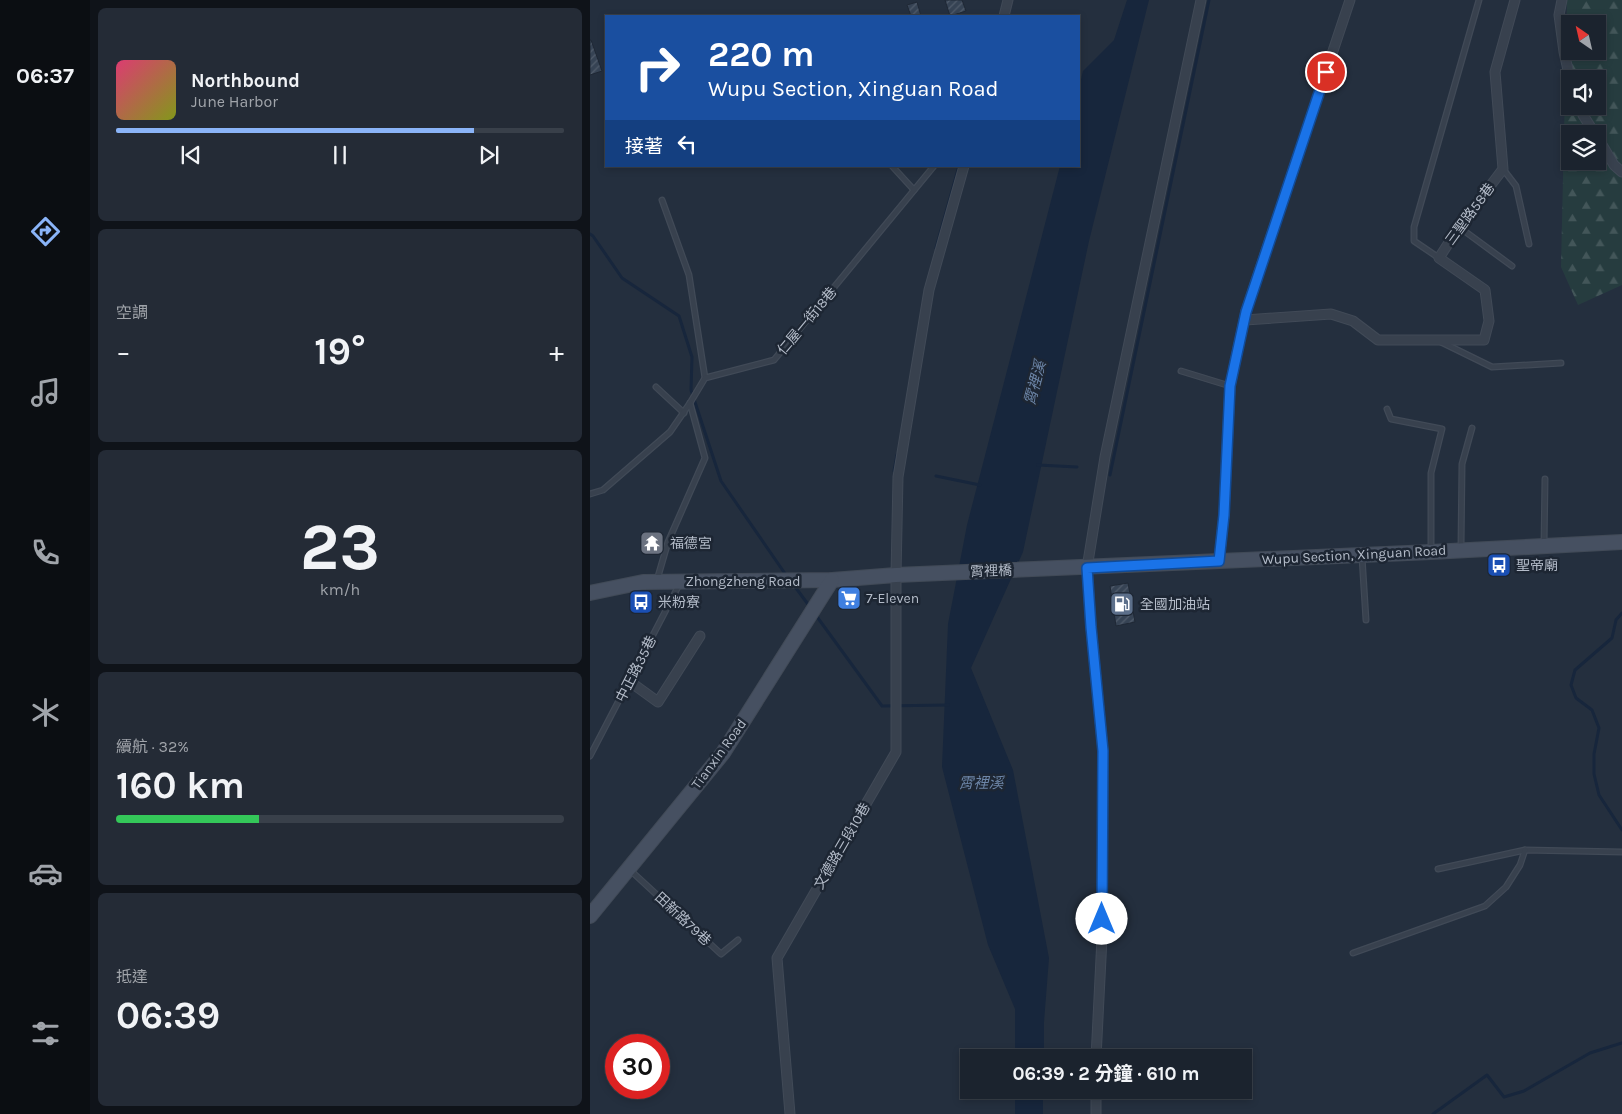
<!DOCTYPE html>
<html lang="zh-TW">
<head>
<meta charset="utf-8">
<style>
	body { margin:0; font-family:Karla,"Noto Sans TC",sans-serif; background:#242b36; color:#f1f3f6; height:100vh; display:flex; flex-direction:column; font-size:19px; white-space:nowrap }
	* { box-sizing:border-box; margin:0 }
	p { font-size:16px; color:#a0a4aa }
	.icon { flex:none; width:28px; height:28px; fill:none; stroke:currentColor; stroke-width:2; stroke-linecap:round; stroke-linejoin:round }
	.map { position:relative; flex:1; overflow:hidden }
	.drawer { display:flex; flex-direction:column; gap:8px; padding:8px; background:#0f1319; width:500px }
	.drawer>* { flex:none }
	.guide { position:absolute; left:15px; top:15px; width:475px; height:152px; border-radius:0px; box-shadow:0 2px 8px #0003,0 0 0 1px #39404a; background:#1a4fa0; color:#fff; overflow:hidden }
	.needle { width:32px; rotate:326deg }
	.buttons { position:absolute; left:971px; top:15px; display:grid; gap:10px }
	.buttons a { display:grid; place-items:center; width:45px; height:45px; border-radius:0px; background:#1b232e; box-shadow:0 2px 8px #0003,0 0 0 1px #39404a; font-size:25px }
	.speed { position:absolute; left:15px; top:1034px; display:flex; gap:10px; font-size:25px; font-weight:700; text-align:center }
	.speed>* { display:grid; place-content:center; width:65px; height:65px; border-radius:50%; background:#1b232e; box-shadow:0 2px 8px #0003,0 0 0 1px #39404a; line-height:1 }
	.speed .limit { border:8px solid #d22; background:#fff; color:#111 }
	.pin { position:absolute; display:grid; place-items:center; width:42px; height:42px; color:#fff; margin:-21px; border:2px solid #fff; border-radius:50%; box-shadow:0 1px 5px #0007 }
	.me { position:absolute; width:55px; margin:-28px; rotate:0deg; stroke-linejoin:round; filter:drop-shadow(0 0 4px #0008) }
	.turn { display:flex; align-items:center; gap:18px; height:105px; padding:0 20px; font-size:22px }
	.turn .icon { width:65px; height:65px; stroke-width:2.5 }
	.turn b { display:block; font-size:35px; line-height:42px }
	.then { display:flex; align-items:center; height:48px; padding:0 20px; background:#0003; gap:10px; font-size:19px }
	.big { font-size:38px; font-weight:700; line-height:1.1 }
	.drawer .widget { flex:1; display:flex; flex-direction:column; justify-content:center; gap:8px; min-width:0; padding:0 18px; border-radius:8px; background:#242b36 }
	.drawer .dial { align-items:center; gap:0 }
	.dial b { font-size:65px; line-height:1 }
	.song { display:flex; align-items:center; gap:15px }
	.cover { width:60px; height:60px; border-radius:8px; background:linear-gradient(135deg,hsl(340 70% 55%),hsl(70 70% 35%)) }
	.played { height:5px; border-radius:2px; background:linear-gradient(90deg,#8ab4f8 80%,#39404a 80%) }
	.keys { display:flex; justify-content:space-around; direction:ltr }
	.heat { display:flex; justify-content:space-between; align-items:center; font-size:28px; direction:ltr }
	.charge { height:8px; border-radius:4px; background:linear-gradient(90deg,#34c759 32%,#39404a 0) }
	.trip { position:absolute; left:370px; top:1049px; width:292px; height:50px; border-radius:0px; background:#1b232e; box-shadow:0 2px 8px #0003,0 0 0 1px #39404a; font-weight:700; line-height:50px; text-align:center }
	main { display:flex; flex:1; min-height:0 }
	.tab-bar { display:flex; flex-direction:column; width:90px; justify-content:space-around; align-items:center; background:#0b0e12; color:#a0a4aa }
	.tab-bar .icon { width:35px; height:35px }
	.tab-bar .selected { color:#8ab4f8 }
	.tab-bar b { font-size:22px; color:#f1f3f6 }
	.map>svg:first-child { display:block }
	.forest { fill:url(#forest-firs); fill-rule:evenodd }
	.water { fill:#17263c }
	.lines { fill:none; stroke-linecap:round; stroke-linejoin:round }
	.stream { stroke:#17263c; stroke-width:3 }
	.building { fill:url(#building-hatch); stroke:#1f2835 }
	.lane-casing { stroke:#414a57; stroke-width:7 }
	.street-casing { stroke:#414a57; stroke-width:11 }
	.secondary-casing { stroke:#414a57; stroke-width:16 }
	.lane { stroke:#38414e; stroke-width:4.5 }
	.street { stroke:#38414e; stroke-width:9 }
	.secondary { stroke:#465061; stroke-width:14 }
	.route-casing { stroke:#114b97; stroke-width:12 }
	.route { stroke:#1a73e8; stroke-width:9 }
	.labels { text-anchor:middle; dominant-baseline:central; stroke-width:5; stroke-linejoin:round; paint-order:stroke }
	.street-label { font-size:14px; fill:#b4bcc9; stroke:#1d2633 }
	.poi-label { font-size:14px; fill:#b4bcc9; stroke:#1d2633; text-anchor:start }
	.water-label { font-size:15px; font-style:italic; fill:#6d86a8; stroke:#1d2633 }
</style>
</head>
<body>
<main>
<nav class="tab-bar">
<b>06:37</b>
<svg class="icon selected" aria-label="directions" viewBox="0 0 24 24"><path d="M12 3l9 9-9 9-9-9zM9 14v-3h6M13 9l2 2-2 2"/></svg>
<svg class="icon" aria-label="music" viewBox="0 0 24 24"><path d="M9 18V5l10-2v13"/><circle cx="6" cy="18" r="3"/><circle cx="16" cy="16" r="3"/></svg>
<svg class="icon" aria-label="phone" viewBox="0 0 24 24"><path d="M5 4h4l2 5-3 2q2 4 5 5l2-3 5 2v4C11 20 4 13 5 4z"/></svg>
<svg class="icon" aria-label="climate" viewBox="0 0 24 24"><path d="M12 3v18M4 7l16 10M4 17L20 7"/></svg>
<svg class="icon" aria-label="car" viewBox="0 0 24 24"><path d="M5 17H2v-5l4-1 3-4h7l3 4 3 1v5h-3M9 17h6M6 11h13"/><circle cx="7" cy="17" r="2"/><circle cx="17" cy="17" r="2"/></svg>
<svg class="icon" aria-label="filters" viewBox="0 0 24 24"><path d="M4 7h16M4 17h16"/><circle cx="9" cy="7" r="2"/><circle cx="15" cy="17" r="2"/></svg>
</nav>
<section class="drawer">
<div class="widget">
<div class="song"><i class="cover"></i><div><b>Northbound</b><p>June Harbor</p></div></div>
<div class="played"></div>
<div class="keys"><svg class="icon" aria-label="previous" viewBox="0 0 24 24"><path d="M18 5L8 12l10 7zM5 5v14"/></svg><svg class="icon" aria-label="pause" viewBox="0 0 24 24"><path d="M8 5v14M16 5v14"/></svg><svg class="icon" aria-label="next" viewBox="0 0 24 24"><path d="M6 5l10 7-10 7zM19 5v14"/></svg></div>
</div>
<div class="widget"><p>空調</p>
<div class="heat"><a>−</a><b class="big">19°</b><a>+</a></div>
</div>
<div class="widget dial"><b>23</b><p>km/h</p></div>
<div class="widget"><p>續航 · 32%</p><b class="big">160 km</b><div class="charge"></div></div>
<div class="widget"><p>抵達</p><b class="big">06:39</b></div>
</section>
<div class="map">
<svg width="1032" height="1114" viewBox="0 0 1032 1114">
	<defs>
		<pattern id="forest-firs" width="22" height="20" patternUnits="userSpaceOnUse" patternTransform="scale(1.25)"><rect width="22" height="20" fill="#263c3f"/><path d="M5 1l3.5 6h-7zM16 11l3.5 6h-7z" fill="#435659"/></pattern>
		<pattern id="building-hatch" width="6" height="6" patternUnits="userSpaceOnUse" patternTransform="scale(1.25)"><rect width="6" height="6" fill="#364354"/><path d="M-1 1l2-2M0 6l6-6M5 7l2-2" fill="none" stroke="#515c6b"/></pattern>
	</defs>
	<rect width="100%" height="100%" fill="#242f3e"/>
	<!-- forest -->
	<path class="forest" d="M977,0h55v285l-44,20 -17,-38zM980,24h28v27h-28zM980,79h28v27h-28zM980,134h28v27h-28z"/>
	<!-- water -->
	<g class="water">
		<path d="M537,0h22l-60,241 -66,311 -52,116 42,102 36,188 -5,64v35h-29v-48l-27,-64 -46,-178 6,-143 19,-99 93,-359h19v-78l4,-17 31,-31z"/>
		<rect x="425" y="1090" width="28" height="24"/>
	</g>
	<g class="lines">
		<!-- stream -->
		<g class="stream">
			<path d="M0,234l3,2 29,42 57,38 13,41 -1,33 30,91 65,94"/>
			<path d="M346,248l23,-82"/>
			<path d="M448,465l39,2"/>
			<path d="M304,471l3,-16"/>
			<path d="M520,475l99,-475"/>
			<path d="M346,476l44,9"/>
			<path d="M203,584l17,23"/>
			<path d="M1032,613l-6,7 -4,18 -37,32 -4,15 5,13 16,12 7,18 -5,26v20l5,21 23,35"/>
			<path d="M225,614l67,92 66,-1"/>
			<path d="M843,1114l54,-39 17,22 20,-6 66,-38 32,-10"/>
		</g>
	</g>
	<!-- building -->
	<g class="building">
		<path d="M355,0h17l4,11 -16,5z"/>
		<path d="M327,2l4,14h-10l-4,-11z"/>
		<path d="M0,40h1l11,31 -12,4z"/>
		<path d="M63,534l6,14 -7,3 -6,-14z"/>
		<path d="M538,583l7,39 -19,4 -6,-40z"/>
	</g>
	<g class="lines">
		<!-- lane casing -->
		<g class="lane-casing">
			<g id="lane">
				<path d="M302,166l22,24"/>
				<path d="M913,169l13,17 13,58"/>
				<path d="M72,200l27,75 16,103"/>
				<path d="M869,227l53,39"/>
				<path d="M849,258l-25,-17v-14l65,-227"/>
				<path d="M851,342l51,25 69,-4"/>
				<path d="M591,371l49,15"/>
				<path d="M66,387l28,26"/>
				<path d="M797,409l4,10 51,10 -11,44v78"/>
				<path d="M0,494l13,-4 67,-58 20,-29 15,-25 69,-18 160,-194"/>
				<path d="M954,545l1,-66"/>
				<path d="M871,547l1,-83 10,-36"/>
				<path d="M772,557l4,63"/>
				<path d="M67,580l11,-38 37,-84 -15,-55"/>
				<path d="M0,756l89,-171"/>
				<path d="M848,869l87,-19 97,2"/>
				<path d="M40,870l91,84 17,-14"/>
				<path d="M763,953l132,-47 21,-19 14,-22 5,-15"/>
			</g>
		</g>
		<!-- street casing -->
		<g class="street-casing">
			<g id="street">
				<path d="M972,0l-3,15 5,37 6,27"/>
				<path d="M414,16l4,-16"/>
				<path d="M989,106l4,9 12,19"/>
				<path d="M1008,138l16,27 8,7"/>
				<path d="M655,320l86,-6 22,7 25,19h106l5,-19 -4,-31 -46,-32 20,-31 44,-58 -8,-97 20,-72"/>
				<path d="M629,561l5,-46 6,-129 16,-75 104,-311"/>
				<path d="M39,681l29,21 42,-66"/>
				<path d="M506,1058l6,-120 1,-187 -12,-124 -4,-59 18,-111 96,-457"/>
				<path d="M506,1090v24"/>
				<path d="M200,1114l-13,-156 119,-206v-177l2,-98 31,-187 35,-124"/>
			</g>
		</g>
		<!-- secondary casing -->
		<g class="secondary-casing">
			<g id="secondary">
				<path d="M0,593l53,-11 189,-2 64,-5 535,-23 191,-10"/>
				<path d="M0,916l133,-163 109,-173"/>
			</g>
		</g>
		<!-- lane -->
		<use href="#lane" class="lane"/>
		<!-- street -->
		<use href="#street" class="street"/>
		<!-- secondary -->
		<use href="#secondary" class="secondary"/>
	</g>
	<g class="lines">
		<!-- route casing -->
		<g class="route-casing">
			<path id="route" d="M512,919l1,-168 -12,-124 -4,-59 132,-7 5,-46 6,-129 16,-74 80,-240"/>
		</g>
		<!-- route -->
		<use href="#route" class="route"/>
	</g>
	<!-- icons -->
	<defs>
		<g id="temple-square" transform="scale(1.25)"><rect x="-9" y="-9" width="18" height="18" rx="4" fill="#6b7280" stroke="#1d2633"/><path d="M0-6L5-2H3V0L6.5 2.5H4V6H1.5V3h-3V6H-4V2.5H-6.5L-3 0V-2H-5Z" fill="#fff"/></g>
		<g id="bus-square" transform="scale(1.25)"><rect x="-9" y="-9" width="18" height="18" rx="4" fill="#1a4fb4" stroke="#1d2633"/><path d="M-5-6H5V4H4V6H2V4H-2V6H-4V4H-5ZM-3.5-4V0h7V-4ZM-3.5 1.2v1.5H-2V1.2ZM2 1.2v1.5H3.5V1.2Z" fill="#fff"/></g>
		<g id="supermarket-square" transform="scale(1.25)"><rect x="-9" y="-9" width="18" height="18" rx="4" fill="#3f7fe0" stroke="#1d2633"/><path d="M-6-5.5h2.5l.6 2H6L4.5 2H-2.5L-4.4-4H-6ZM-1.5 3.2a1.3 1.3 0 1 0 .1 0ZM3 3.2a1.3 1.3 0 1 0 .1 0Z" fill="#fff"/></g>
		<g id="fuel-square" transform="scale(1.25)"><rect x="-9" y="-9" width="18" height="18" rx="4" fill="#5c6f8a" stroke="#1d2633"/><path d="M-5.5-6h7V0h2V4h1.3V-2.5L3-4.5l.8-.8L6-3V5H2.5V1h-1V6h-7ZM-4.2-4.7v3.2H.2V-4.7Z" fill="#fff"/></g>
	</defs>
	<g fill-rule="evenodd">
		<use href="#temple-square" x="62" y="543"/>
		<use href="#bus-square" x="909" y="565"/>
		<use href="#supermarket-square" x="259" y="598"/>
		<use href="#bus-square" x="51" y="602"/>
		<use href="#fuel-square" x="532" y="604"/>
	</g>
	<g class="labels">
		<!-- street labels -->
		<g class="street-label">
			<text transform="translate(880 214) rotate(-54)">三聖路58巷</text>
			<text transform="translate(217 321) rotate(-50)">仁屋一街18巷</text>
			<text transform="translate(764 555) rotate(-3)">Wupu Section, Xinguan Road</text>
			<text transform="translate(401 571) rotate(-2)">霄裡橋</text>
			<text x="153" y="581">Zhongzheng Road</text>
			<text transform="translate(46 669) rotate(-63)">中正路35巷</text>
			<text transform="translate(129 754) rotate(-54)">Tianxin Road</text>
			<text transform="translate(252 846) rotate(-60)">文德路三段10巷</text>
			<text transform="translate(93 919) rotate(43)">田新路79巷</text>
		</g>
		<!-- poi labels -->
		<g class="poi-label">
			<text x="80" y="543">福德宮</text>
			<text x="926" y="565">聖帝廟</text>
			<text x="276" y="598">7-Eleven</text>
			<text x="68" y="602">米粉寮</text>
			<text x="550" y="604">全國加油站</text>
		</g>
		<!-- water labels -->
		<g class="water-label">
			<text transform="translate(445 383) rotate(-75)">霄裡溪</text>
			<text x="391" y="783">霄裡溪</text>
		</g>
	</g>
</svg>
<div class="buttons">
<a><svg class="needle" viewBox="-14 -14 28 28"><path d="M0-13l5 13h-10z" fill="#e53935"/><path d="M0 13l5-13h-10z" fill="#a0a4aa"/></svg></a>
<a><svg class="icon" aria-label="sound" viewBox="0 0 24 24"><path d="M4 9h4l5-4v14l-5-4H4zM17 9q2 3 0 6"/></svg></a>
<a><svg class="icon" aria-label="layers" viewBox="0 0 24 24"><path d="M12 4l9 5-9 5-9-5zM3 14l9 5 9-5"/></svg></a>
</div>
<div class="speed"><div class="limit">30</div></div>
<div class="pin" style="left:736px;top:72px;background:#d93025"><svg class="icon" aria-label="arrive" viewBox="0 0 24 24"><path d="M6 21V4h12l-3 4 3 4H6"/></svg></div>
<svg class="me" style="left:512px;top:919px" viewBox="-20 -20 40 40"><circle r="19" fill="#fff"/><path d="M0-13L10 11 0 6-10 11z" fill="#1a73e8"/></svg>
<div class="trip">06:39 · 2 分鐘 · 610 m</div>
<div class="guide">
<div class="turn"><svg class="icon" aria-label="right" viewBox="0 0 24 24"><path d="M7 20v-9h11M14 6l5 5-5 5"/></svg><div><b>220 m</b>Wupu Section, Xinguan Road</div></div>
<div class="then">接著<svg class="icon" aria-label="left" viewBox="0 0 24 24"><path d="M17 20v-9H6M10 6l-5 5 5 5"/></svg></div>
</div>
</div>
</main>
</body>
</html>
